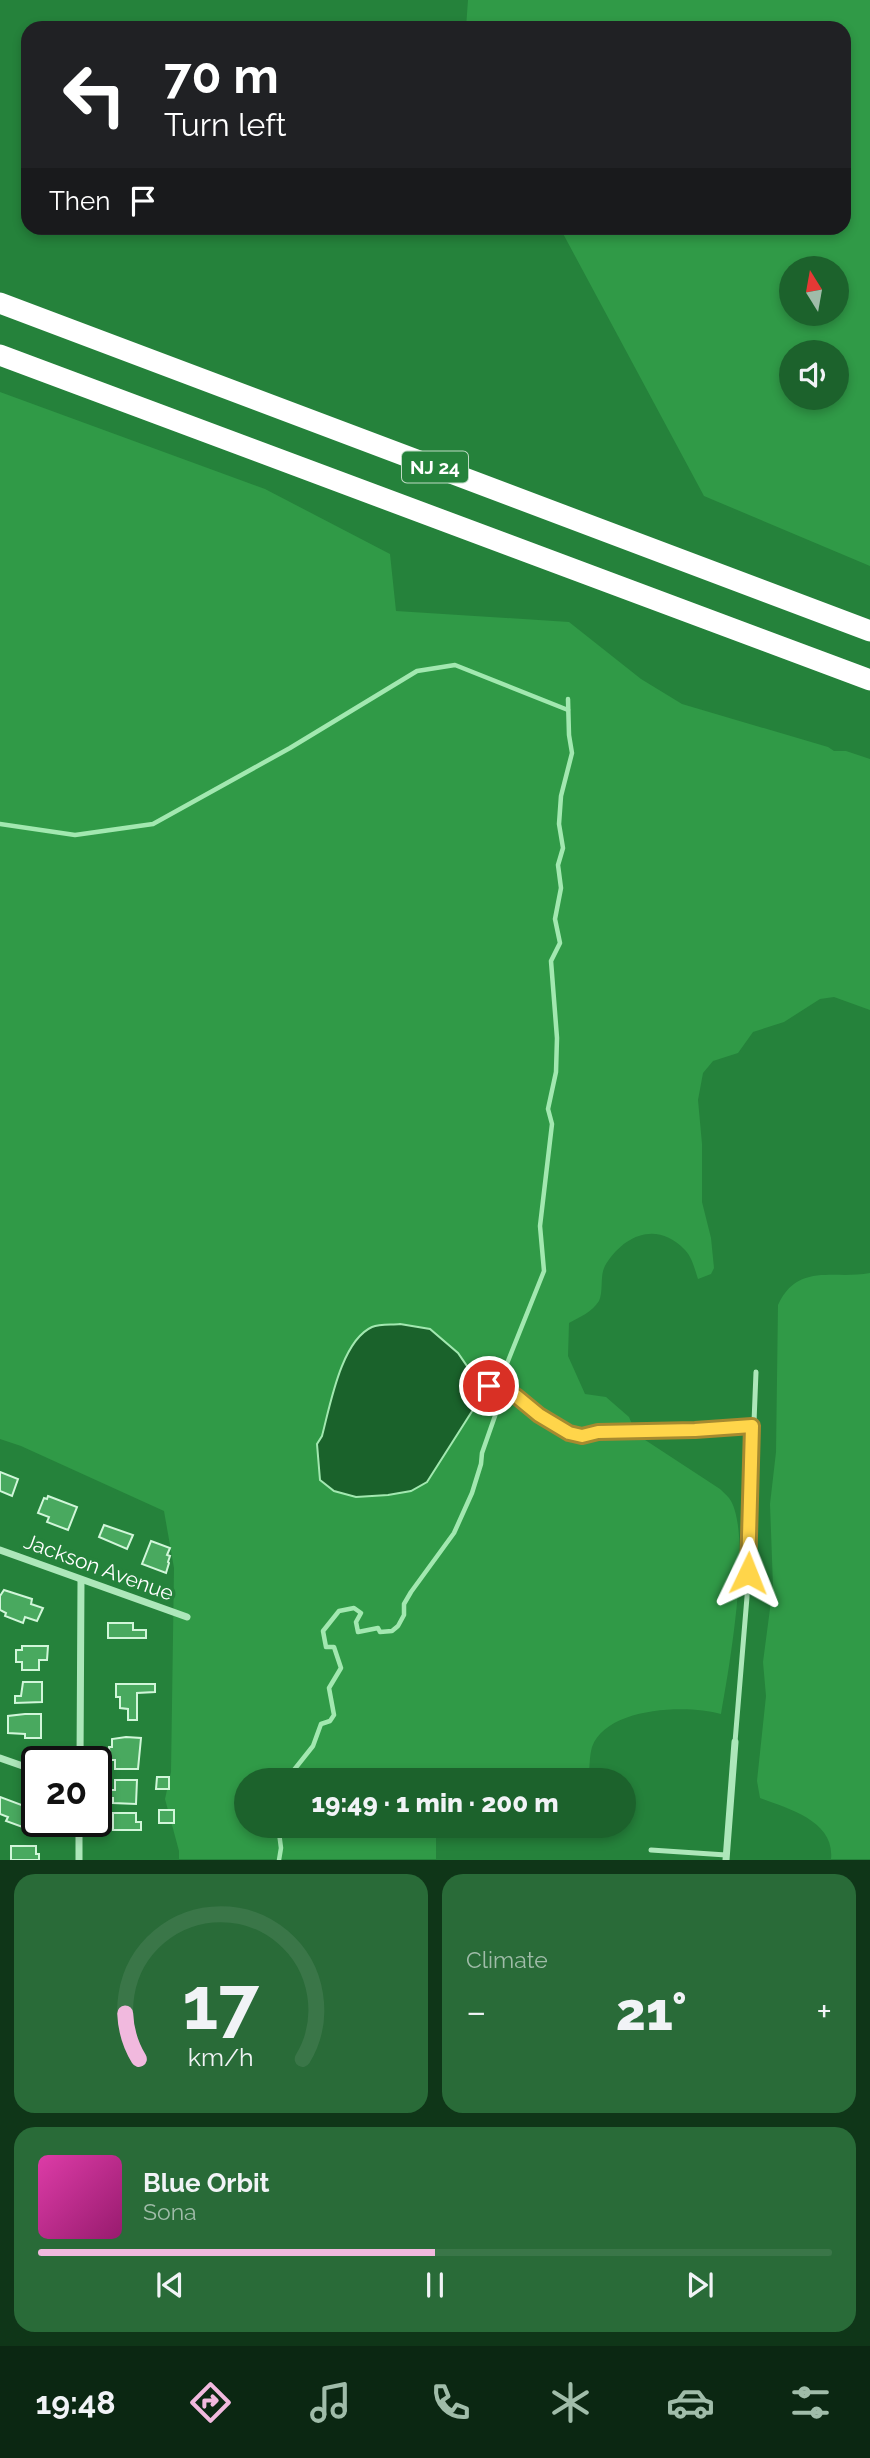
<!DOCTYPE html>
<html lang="en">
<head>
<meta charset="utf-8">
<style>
	body { margin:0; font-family:Raleway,sans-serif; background:#296b38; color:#f1f3f6; height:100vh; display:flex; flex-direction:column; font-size:26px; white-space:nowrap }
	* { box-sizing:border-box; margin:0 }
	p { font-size:23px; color:#a0bca9 }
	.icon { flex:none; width:38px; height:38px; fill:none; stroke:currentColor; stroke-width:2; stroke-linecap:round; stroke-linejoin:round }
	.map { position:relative; height:1860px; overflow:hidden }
	.sheet { display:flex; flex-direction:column; gap:14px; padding:14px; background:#0f3618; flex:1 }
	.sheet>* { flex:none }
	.top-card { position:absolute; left:21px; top:21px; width:830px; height:214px; border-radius:21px; box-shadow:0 4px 10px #0003; background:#202124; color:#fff; overflow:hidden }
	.needle { width:46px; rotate:349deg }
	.tools { position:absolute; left:779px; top:256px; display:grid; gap:14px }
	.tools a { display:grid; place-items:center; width:70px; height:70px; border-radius:50%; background:#1c622c; box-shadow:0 4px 10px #0003; font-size:35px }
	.speed { position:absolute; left:21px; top:1746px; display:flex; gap:14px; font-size:35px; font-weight:700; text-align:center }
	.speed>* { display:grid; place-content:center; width:91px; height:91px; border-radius:50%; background:#1c622c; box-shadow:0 4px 10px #0003; line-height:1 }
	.speed .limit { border:4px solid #111; border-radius:10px; background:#fff; color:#111 }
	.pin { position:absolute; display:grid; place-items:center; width:60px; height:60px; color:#fff; margin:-30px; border:4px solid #fff; border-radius:50%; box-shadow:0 2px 7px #0007 }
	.me { position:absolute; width:77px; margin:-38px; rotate:2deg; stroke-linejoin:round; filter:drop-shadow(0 0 5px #0008) }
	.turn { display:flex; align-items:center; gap:24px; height:147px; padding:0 28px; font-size:32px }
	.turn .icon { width:91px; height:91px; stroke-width:2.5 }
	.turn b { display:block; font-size:49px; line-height:60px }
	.then { display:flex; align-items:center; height:66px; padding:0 28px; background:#0003; gap:14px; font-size:26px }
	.big { font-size:52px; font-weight:800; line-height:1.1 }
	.sheet .card { flex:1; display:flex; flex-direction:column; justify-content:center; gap:10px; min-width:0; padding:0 24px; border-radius:21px; background:#296b38 }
	.sheet .dial { align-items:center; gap:0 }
	.dial svg { height:182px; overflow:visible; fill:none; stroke:#3a7648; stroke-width:7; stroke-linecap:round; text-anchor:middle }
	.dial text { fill:#f1f3f6; stroke:none }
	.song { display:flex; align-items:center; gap:21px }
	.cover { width:84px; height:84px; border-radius:10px; background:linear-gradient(135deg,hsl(320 70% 55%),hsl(320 70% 35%)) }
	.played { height:7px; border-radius:4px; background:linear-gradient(90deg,#f1b9de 50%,#3a7648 50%) }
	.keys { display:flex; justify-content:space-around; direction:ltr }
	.heat { display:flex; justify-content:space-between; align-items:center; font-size:38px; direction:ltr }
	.sheet .tiles { flex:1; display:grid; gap:14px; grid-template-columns:1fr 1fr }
	.card:last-child { grid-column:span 2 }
	.trip { position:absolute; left:234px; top:1768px; width:402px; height:70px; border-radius:35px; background:#1c622c; box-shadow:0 4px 10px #0003; font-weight:800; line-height:70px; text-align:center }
	.dock { display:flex; height:112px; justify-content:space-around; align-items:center; background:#0b2712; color:#a0bca9 }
	.dock .icon { width:49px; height:49px }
	.dock .on { color:#f1b9de }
	.dock b { font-size:32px; color:#f1f3f6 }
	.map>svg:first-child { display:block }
	.green { fill:#309a47; fill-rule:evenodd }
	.water { fill:#1a622b; stroke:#a2e8b0; stroke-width:2 }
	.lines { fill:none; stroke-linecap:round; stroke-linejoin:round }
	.stream { stroke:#a2e8b0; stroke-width:4.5 }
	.building { fill:#49a95f; stroke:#d1f6d9; stroke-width:2 }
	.service { stroke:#ade7ba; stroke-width:5 }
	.minor { stroke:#ade7ba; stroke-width:7 }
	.motorway { stroke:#fff; stroke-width:21 }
	.route-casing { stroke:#a68a30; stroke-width:18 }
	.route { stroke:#ffd54a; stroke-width:12 }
	.labels { text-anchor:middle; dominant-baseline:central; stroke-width:7; stroke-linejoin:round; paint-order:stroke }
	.shield { fill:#25823b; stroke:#bedac4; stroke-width:2 }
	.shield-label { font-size:19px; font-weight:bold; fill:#fff }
	.street-label { font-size:21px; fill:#fff; stroke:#25823b }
</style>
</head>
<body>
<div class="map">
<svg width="870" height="1860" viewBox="0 0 870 1860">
	<rect width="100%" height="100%" fill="#25823b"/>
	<!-- green -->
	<g class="green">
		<path d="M468,0h402v566l-166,-70 -144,-268h284v-200h-378zM791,268h45v45h-45zM791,352h45v45h-45z"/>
		<path d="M0,392l265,97 125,65 6,57 173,11 72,57 41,25 146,43 6,4h12l24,8v251l-36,-13 -14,2 -36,23 -31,10 -15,21 -25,8 -10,12 -5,27 4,44v58l9,36 3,30 -3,6 -13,5c-3,-9 -6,-22 -13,-29 -27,-29 -60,-16 -79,14 -7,11 -2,26 -7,37 -7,11 -19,16 -30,22l-1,33 17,38 21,3 23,20 7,17 84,55c4,4 9,8 11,12 21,38 -2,168 -10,213 -34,-10 -115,-7 -129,33 -3,10 -2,23 -4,33h-341v45h194l-5,7v27h-257v-8l-14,-52 6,-27 3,-204 -10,-57 -143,-65 -21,-7zM471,1372l5,33 -49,77 -16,9 -91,-11 -3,-35 5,-9 9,-35z"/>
		<path d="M870,1273v586h-39c4,-38 -42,-50 -71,-61l-3,-17 9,-85 -3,-34 10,-76 -3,-82 6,-52 2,-147c20,-43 56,-25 92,-32z"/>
	</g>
	<!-- water -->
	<path class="water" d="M400,1324l30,5 28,24 13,19 5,33 -49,77 -16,9 -23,4 -32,2 -22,-6 -14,-11 -3,-36 5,-8c8,-30 19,-95 50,-109 8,-3 20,-2 28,-3z"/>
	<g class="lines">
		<!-- stream -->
		<g class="stream">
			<path d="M0,824l75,11 78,-11 137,-76 127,-77 38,-6 113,45"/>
			<path d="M286,1780l27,-34 8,-22 9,-3 4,-6 -5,-27 12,-20 -7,-21h-8l-3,-16 16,-20 15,-3 7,5 -5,9 2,10 20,-4 2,4 12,-1 6,-5 6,-11v-11l7,-12 43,-59 18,-40 9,-29 1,-11 20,-57v-20l42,-105 -4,-45 12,-102 -4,-15 8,-37 1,-34 -6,-77 9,-18 -5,-24 6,-31 -3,-23 5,-17 -4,-24 2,-28 11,-43 -3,-18 -1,-36"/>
			<path d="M278,1825l3,23 -2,12"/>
		</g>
	</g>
	<!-- building -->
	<g class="building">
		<path d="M0,1472l18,7 -6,17 -12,-5z"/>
		<path d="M48,1496l29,11 -9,23 -21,-8 2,-5 -11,-4 6,-15 3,1z"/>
		<path d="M104,1525l29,10 -6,14 -28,-12z"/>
		<path d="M151,1541l19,7 -3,7 3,1 -2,6 1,1 -3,10 -24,-9z"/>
		<path d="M4,1590l28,9 -1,5 12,4 -6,13 -12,-4 -2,6 -18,-7 1,-3 -6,-3v-14z"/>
		<path d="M108,1623h25v7h13v8h-38z"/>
		<path d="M22,1646h26l-1,14h-8v10h-17v-8h-6v-12h6z"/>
		<path d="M23,1682h19v20l-27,1v-7h6z"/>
		<path d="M116,1684h39v8l-18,1v27h-9v-11l-8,-1v-11h-4z"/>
		<path d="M25,1714h16v24h-16v-4l-17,-1v-17z"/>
		<path d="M126,1737l15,1 -3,31h-23v-9h-5l-1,-13h3v-8z"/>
		<path d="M157,1777h12v12h-13z"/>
		<path d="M115,1780h22l-1,24 -23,-1v-5h-3v-8h5z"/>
		<path d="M0,1797l35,13 -7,19 -22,-8 2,-4 -8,-3z"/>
		<rect x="159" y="1810" width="15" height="13"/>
		<path d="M113,1813h23v9h5v8h-28z"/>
		<path d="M11,1846h25v8h3v6h-28z"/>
	</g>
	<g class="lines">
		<!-- service -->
		<g class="service">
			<path d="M489,1386l27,10 23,19 30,18 13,3 17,-4 96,-2 58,-4"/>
			<path d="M735,1742l12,-145 9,-225"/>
			<path d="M651,1850l75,5"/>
		</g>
		<!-- minor -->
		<g class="minor">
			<path d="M0,1550l187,67"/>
			<path d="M0,1758l37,13"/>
			<path d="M80,1762l1,-182"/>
			<path d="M79,1860v-38"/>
			<path d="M726,1860l9,-118"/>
		</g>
		<!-- motorway -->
		<g class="motorway">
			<path d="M0,303l870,328"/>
			<path d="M0,355l870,325"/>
		</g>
	</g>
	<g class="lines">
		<!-- route casing -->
		<g class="route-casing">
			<path id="route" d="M489,1386l27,10 23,19 30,18 13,3 16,-4 97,-2 57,-4 -4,147"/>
		</g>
		<!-- route -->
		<use href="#route" class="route"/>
	</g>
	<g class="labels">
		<!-- shield labels -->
		<rect class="shield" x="402" y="451.5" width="66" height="31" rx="5"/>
		<g class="shield-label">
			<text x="435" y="467">NJ 24</text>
		</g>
		<!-- street labels -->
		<g class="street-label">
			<text transform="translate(99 1567) rotate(20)">Jackson Avenue</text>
		</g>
	</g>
</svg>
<div class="tools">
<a><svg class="needle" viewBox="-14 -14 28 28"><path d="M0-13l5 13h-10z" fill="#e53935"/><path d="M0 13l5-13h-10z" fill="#a0bca9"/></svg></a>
<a><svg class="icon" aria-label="sound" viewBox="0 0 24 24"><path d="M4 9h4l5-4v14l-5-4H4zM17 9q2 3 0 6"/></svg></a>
</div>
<div class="speed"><div class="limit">20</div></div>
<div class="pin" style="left:489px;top:1386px;background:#d93025"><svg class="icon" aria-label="arrive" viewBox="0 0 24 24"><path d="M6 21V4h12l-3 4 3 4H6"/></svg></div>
<svg class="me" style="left:748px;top:1573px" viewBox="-20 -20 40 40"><path d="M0-17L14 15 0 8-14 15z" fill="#ffd54a" stroke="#fff" stroke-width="4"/></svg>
<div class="trip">19:49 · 1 min · 200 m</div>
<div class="top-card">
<div class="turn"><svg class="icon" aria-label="left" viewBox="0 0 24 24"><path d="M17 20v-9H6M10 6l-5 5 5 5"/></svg><div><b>70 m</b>Turn left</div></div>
<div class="then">Then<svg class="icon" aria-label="arrive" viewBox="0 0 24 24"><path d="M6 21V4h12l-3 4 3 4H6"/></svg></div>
</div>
</div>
<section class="sheet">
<div class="tiles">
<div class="card dial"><svg viewBox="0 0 100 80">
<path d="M14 69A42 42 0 1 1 86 69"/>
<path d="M14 69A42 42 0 0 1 8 49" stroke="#f1b9de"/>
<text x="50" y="56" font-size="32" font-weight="700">17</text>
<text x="50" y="72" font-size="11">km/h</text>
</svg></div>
<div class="card"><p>Climate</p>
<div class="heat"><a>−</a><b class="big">21°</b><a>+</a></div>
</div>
<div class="card">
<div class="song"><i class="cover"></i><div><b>Blue Orbit</b><p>Sona</p></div></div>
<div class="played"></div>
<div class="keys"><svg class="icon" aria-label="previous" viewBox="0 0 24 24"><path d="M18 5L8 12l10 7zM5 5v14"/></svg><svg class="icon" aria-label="pause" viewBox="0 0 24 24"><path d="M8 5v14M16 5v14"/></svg><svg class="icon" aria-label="next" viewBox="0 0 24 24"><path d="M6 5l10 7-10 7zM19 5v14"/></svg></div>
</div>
</div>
</section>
<nav class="dock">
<b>19:48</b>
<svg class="icon on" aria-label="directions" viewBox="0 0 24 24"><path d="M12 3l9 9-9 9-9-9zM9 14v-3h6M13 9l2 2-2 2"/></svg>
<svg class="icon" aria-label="music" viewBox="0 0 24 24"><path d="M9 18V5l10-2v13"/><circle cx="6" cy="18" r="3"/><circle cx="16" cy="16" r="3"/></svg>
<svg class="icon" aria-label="phone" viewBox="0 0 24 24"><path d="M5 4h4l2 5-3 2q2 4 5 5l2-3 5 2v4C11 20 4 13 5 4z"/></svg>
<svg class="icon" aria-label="climate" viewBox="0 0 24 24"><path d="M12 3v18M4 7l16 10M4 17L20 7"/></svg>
<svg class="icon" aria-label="car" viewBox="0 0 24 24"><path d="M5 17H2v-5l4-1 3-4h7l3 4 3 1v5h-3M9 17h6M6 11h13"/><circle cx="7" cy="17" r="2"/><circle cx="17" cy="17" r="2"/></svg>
<svg class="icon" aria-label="filters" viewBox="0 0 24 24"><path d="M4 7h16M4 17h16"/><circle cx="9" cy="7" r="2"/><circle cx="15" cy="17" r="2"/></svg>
</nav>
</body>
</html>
